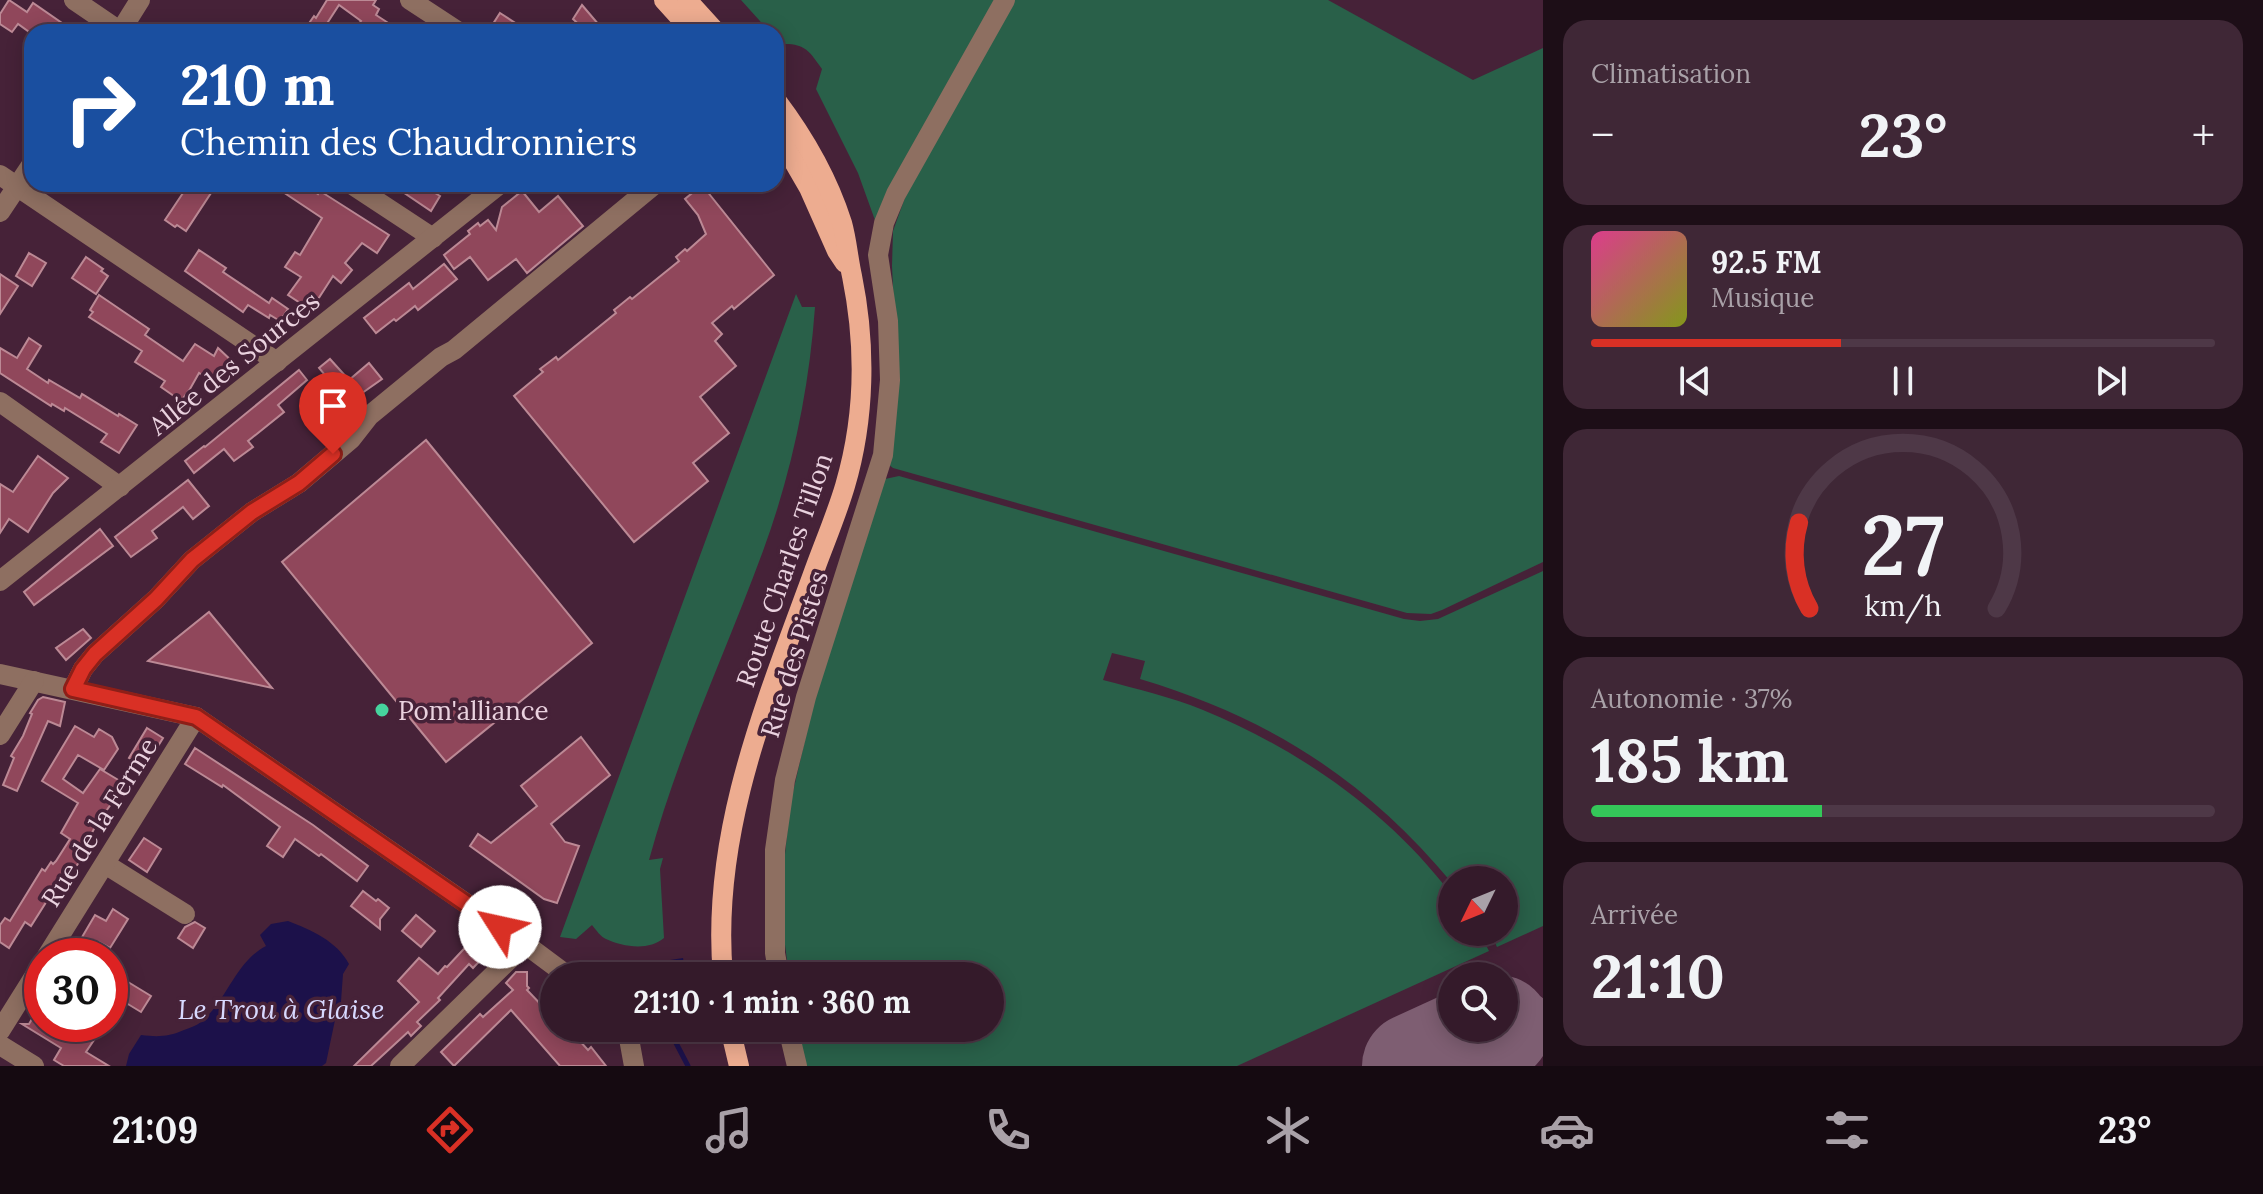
<!DOCTYPE html>
<html lang="fr">
<head>
<meta charset="utf-8">
<style>
	body { margin:0; font-family:Lora,serif; background:#3f2736; color:#f1f3f6; height:100vh; display:flex; flex-direction:column; font-size:30px; white-space:nowrap }
	* { box-sizing:border-box; margin:0 }
	p { font-size:26px; color:#a9a1a8 }
	.icon { flex:none; width:44px; height:44px; fill:none; stroke:currentColor; stroke-width:2; stroke-linecap:round; stroke-linejoin:round }
	.map { position:relative; flex:1; overflow:hidden }
	.details { display:flex; flex-direction:column; gap:20px; padding:20px; background:#1d0e17; width:720px }
	.details>* { flex:none }
	.hud { position:absolute; left:24px; top:24px; width:760px; height:168px; border-radius:24px; box-shadow:0 4px 20px #0003,0 0 0 2px #4e3847; background:#1a4fa0; color:#fff; overflow:hidden }
	.needle { width:52px; rotate:227deg }
	.fabs { position:absolute; left:1438px; top:866px; display:grid; gap:16px }
	.fabs a { display:grid; place-items:center; width:80px; height:80px; border-radius:50%; background:#341a2a; box-shadow:0 4px 20px #0003,0 0 0 2px #4e3847; font-size:40px }
	.speed { position:absolute; left:24px; top:938px; display:flex; gap:16px; font-size:40px; font-weight:700; text-align:center }
	.speed>* { display:grid; place-content:center; width:104px; height:104px; border-radius:50%; background:#341a2a; box-shadow:0 4px 20px #0003,0 0 0 2px #4e3847; line-height:1 }
	.speed .limit { border:12px solid #d22; background:#fff; color:#111 }
	.pin { position:absolute; display:grid; place-items:center; width:68px; height:68px; color:#fff; margin:-82px -34px; border-radius:50% 50% 50% 0; rotate:-45deg; box-shadow:0 0 8px #0007 }
	.pin .icon { rotate:45deg }
	.me { position:absolute; width:88px; margin:-44px; rotate:305deg; stroke-linejoin:round; filter:drop-shadow(0 0 6px #0008) }
	.turn { display:flex; align-items:center; gap:28px; height:168px; padding:0 24px; font-size:36px }
	.turn .icon { width:104px; height:104px; stroke-width:2.5 }
	.turn b { display:block; font-size:56px; line-height:68px }
	.big { font-size:60px; font-weight:700; line-height:1.1 }
	.details .card { flex:1; display:flex; flex-direction:column; justify-content:center; gap:12px; min-width:0; padding:0 28px; border-radius:24px; background:#3f2736 }
	.details .dial { align-items:center; gap:0 }
	.dial svg { height:208px; overflow:visible; fill:none; stroke:#4e3847; stroke-width:7; stroke-linecap:round; text-anchor:middle }
	.dial text { fill:#f1f3f6; stroke:none }
	.song { display:flex; align-items:center; gap:24px }
	.cover { width:96px; height:96px; border-radius:12px; background:linear-gradient(135deg,hsl(330 70% 55%),hsl(70 70% 35%)) }
	.played { height:8px; border-radius:4px; background:linear-gradient(90deg,#d93025 40%,#4e3847 40%) }
	.keys { display:flex; justify-content:space-around; direction:ltr }
	.heat { display:flex; justify-content:space-between; align-items:center; font-size:44px; direction:ltr }
	.charge { height:12px; border-radius:6px; background:linear-gradient(90deg,#34c759 37%,#4e3847 0) }
	.trip { position:absolute; left:540px; top:962px; width:464px; height:80px; border-radius:40px; background:#341a2a; box-shadow:0 4px 20px #0003,0 0 0 2px #4e3847; font-weight:700; line-height:80px; text-align:center }
	.tab-bar { display:flex; height:128px; justify-content:space-around; align-items:center; background:#150a11; color:#a9a1a8 }
	.tab-bar .icon { width:56px; height:56px }
	.tab-bar .current { color:#d93025 }
	.tab-bar b { font-size:36px; color:#f1f3f6 }
	main { display:flex; flex:1; min-height:0 }
	.map>svg:first-child { display:block }
	.green { fill:#296049 }
	.water { fill:#1c114a }
	.lines { fill:none; stroke-linecap:round; stroke-linejoin:round }
	.stream { stroke:#1c114a; stroke-width:5 }
	.taxiway { stroke:#7e5e72; stroke-width:42 }
	.runway { stroke:#7e5e72; stroke-width:106 }
	.building { fill:#90475b; stroke:#bc8995; stroke-width:2 }
	.minor { stroke:#8e6f61; stroke-width:20 }
	.major { stroke:#edac90; stroke-width:20 }
	.route-casing { stroke:#8d1f18; stroke-width:20 }
	.route { stroke:#d93025; stroke-width:14 }
	.poi-dot { fill:#46d49e; stroke:#462238; stroke-width:3 }
	.labels { text-anchor:middle; dominant-baseline:central; stroke-width:7; stroke-linejoin:round; paint-order:stroke }
	.street-label { font-size:26px; fill:#ead2df; stroke:#462238 }
	.poi-label { font-size:26px; fill:#ead2df; stroke:#462238; text-anchor:start }
	.water-label { font-size:28px; font-style:italic; fill:#d7d8fe; stroke:#462238 }
</style>
</head>
<body>
<main>
<div class="map">
<svg width="1543" height="1066" viewBox="0 0 1543 1066">
	<rect width="100%" height="100%" fill="#462238"/>
	<!-- green -->
	<g class="green">
		<path d="M741,0h253l-118,223 -18,-50 -42,-84 6,-20c-13,-19 -18,-26 -41,-25l-5,-5v-7h-6z"/>
		<path d="M1013,0h315l145,80 70,-32v514l-101,48 -11,4 -24,-1 -514,-145 -5,-4 9,-91 -5,-107 1,-35 14,-39z"/>
		<path d="M796,294l6,13h13c-6,83 -23,165 -52,244 -38,103 -85,202 -114,309l14,-2 -3,11 4,69c-15,13 -41,9 -58,1 -5,-2 -10,-9 -14,-14l-16,14 -16,-2z"/>
		<path d="M899,476l505,143 16,2 18,-2 105,-48v355l-46,21 -7,-15h14v-52h-52v3c-87,-104 -182,-165 -312,-204l5,-18 -33,-8 -9,27c34,9 68,17 100,30 97,40 185,101 249,185v37h27l10,19 -252,115h-432l-8,-38h193v-52h-201l-6,-47 1,-65 6,-59 23,-100 72,-226z"/>
	</g>
	<!-- water -->
	<g class="water">
		<path d="M288,921c23,9 49,20 61,43l-6,10 -3,41 -5,5 -9,43 -4,3h-196l3,-12 12,-19c16,2 27,2 43,-5 5,-2 12,-4 17,-8 26,-21 34,-60 65,-76l-6,-11 11,-11z"/>
		<path d="M683,958l3,18h-73l-1,-7z"/>
	</g>
	<g class="lines">
		<!-- stream -->
		<path class="stream" d="M675,1041l13,25"/>
		<!-- taxiway -->
		<path class="taxiway" d="M1478,1066c11,-24 29,-38 51,-52"/>
		<!-- runway -->
		<path class="runway" d="M1415,1066l83,-38"/>
	</g>
	<!-- building -->
	<g class="building">
		<path d="M9,0l18,12 6,-9 42,29h-43v2l-14,-10 -6,8 -12,-8v-10z"/>
		<path d="M327,0h49l-3,5 6,4 -3,6 26,17h-36l-9,-6 4,-5 -22,-16 -13,20 10,7h-33l11,-16 2,2z"/>
		<path d="M582,5l23,27h-18l-14,-13z"/>
		<path d="M500,13l29,19h-30l-8,-5z"/>
		<path d="M189,184h8l14,9 -25,38 -9,-6 -2,2 -10,-7z"/>
		<path d="M271,184h32l15,10 2,-3 69,44 -12,18 -15,-10 -17,20 7,7 -11,13 -8,-7 -22,34 -23,-15 13,-18 -16,-10 10,-15 5,3 22,-37z"/>
		<path d="M391,184h29l20,12 -9,15z"/>
		<path d="M702,185l72,90 -40,34 -2,-3 -20,17 10,11 -7,7 21,25 -36,31 29,36 -36,30 15,18 -74,61 -120,-146 29,-24 -3,-3 16,-12 2,3 58,-47 -2,-3 5,-4 11,-9 2,2 47,-38 -3,-4 9,-8 2,2 19,-17 -8,-19 -13,-16z"/>
		<path d="M522,191l17,21 19,-16 25,30 -56,47 -11,-14 -28,21 -18,-23 -16,12 -10,-14 26,-21 -2,-3 10,-8 2,3 8,-6 8,10 6,-23z"/>
		<path d="M199,250l27,18 -3,4 46,31 3,-5 16,11 -8,12 -10,-6 -1,3 -21,-13 -5,7 -58,-41z"/>
		<path d="M29,253l17,10 -14,23 -16,-10z"/>
		<path d="M86,257l17,12 -2,2 7,5 -12,18 -24,-16z"/>
		<path d="M444,264l13,15 -39,31 -3,-4 -19,15 -2,-2 -18,14 -12,-15 45,-35 4,6z"/>
		<path d="M0,274l18,12 -18,28z"/>
		<path d="M99,295l50,34 -4,6 38,26 12,-17 19,12 4,-8 16,15 -21,19 -14,-9 -9,16 -9,12 -20,-14 4,-6 -30,-19 7,-11 -53,-34 4,-5 -3,-2z"/>
		<path d="M29,338l12,8 -14,23 21,14 1,-3 31,18 2,-4 36,22 1,-2 18,11 -18,28 -18,-11 6,-8 -42,-26 -1,3 -12,-7 -1,2 -51,-33v-25l17,10z"/>
		<path d="M330,359l19,21 20,-17 13,16 -34,24 -29,-35z"/>
		<path d="M299,370l8,10 -29,25 6,7 -36,29 5,6 -19,14 -10,-12 -30,24 -9,-12 19,-15 1,1z"/>
		<path d="M426,440l166,203 -146,119 -164,-200z"/>
		<path d="M38,456l30,22 -15,15 -25,39 -19,-13 -9,14v-49l13,8z"/>
		<path d="M188,480l21,26 -16,13 -10,-12 -31,24 5,7 -26,19 -16,-20z"/>
		<path d="M100,529l13,17 -79,59 -10,-13z"/>
		<path d="M209,612l63,76 -124,-27z"/>
		<path d="M83,629l8,9 -25,22 -10,-12z"/>
		<path d="M43,697l22,5 -5,24 -12,-5 -31,70 -14,-6 11,-27 -3,-2 12,-20 9,-22 -2,-1 8,-13z"/>
		<path d="M75,726l19,11 5,-8 13,8 6,12 -14,21 -26,-15 -15,24 20,14 17,-24 25,15 -30,43 -11,21 3,1 -13,21 -5,-4 -38,60 -6,-4 -16,26 -9,-6v-17l5,-7 5,3 32,-52 3,2 6,-9 2,2 3,-3 14,-22 -9,-6 17,-30 -36,-22z"/>
		<path d="M147,728l16,10 -18,29 -16,-9z"/>
		<path d="M581,737l29,38 -59,49 14,18 14,4 -22,57 -13,-4 -74,-53 8,-12 13,9 46,-37 -16,-20z"/>
		<path d="M195,748l118,77 55,41 -11,15 -36,-27 -2,2 -24,-17 -12,18 -16,-11 13,-19 -57,-42 -1,2 -37,-23z"/>
		<path d="M144,838l17,11 -14,23 -18,-12z"/>
		<path d="M363,891l13,10 2,-2 11,9 -9,11v10l-29,-23z"/>
		<path d="M113,909l15,10 -18,29 -11,-6 -7,11 -14,-9 17,-29 11,6z"/>
		<path d="M416,915l19,16 -14,16 -19,-16z"/>
		<path d="M195,922l10,6 -12,20 -15,-10 7,-11z"/>
		<path d="M475,937l15,13 -17,18 -4,-4 -31,34 2,2 -23,22 4,4 -10,10 -3,-4 -37,34h-17l65,-64 -21,-21 21,-23 19,16 7,-8 2,1z"/>
		<path d="M516,972h11v14l2,2 -2,2 21,22 6,-6v22h14l20,22 3,-3 15,19h-46l-49,-56 -57,56 -13,-14 39,-38 3,3 30,-27 -7,-7z"/>
		<path d="M128,982l23,14 -10,16 -23,-14 9,6 -17,25v-36l8,5z"/>
		<path d="M42,1002v22h33l21,13 -10,15 23,14h-45l-10,-6 7,-12 -39,-24h7z"/>
	</g>
	<g class="lines">
		<!-- minor -->
		<g class="minor">
			<path d="M74,0l47,32"/>
			<path d="M410,0l49,32"/>
			<path d="M120,32l20,-32"/>
			<path d="M0,175l277,187"/>
			<path d="M351,184l82,54"/>
			<path d="M0,212l32,-48"/>
			<path d="M0,402l120,85"/>
			<path d="M0,581l500,-397"/>
			<path d="M0,674l196,43 329,227 43,32"/>
			<path d="M73,689l10,-20 12,-15 61,-55 36,-39 60,-48 47,-29 52,-44 18,-23 72,-59 13,-7 201,-166"/>
			<path d="M0,735l34,-54"/>
			<path d="M105,864l80,50"/>
			<path d="M47,956l149,-239"/>
			<path d="M779,976l-4,-23v-103l10,-70 21,-83 77,-242 7,-75 -2,-59 -10,-66 6,-32 12,-29 109,-194"/>
			<path d="M620,1028l8,5 24,-5"/>
			<path d="M788,1028l9,38"/>
			<path d="M0,1031l42,-67"/>
			<path d="M628,1033l6,33"/>
			<path d="M0,1045l34,21"/>
			<path d="M400,1066l125,-122"/>
		</g>
		<!-- major -->
		<g class="major">
			<path d="M664,0l29,32"/>
			<path d="M687,0l29,32"/>
			<path d="M776,131l33,57 28,63 8,12"/>
			<path d="M723,976c-13,-144 45,-278 93,-410 10,-27 21,-53 29,-80 20,-68 21,-141 7,-210 -4,-18 -5,-35 -10,-53 -14,-44 -38,-86 -66,-123"/>
			<path d="M730,1028l9,38"/>
		</g>
	</g>
	<g class="lines">
		<!-- route casing -->
		<g class="route-casing">
			<path id="route" d="M333,454l-34,29 -47,29 -60,48 -36,39 -61,55 -12,15 -10,20 123,28 304,210"/>
		</g>
		<!-- route -->
		<use href="#route" class="route"/>
	</g>
	<!-- markers -->
	<circle class="poi-dot" cx="382" cy="710" r="8"/>
	<g class="labels">
		<!-- street labels -->
		<g class="street-label">
			<text transform="translate(234 363) rotate(-39)">Allée des Sources</text>
			<text transform="translate(784 570) rotate(-71)">Route Charles Tillon</text>
			<text transform="translate(794 654) rotate(-73)">Rue des Pistes</text>
			<text transform="translate(99 822) rotate(-58)">Rue de la Ferme</text>
		</g>
		<!-- poi labels -->
		<g class="poi-label">
			<text x="398" y="710">Pom'alliance</text>
		</g>
		<!-- water labels -->
		<g class="water-label">
			<text x="281" y="1009">Le Trou à Glaise</text>
		</g>
	</g>
</svg>
<div class="fabs">
<a><svg class="needle" viewBox="-14 -14 28 28"><path d="M0-13l5 13h-10z" fill="#e53935"/><path d="M0 13l5-13h-10z" fill="#a9a1a8"/></svg></a>
<a><svg class="icon" aria-label="search" viewBox="0 0 24 24"><circle cx="10" cy="10" r="6"/><path d="M15 15l6 6"/></svg></a>
</div>
<div class="speed"><div class="limit">30</div></div>
<div class="pin" style="left:333px;top:454px;background:#d93025"><svg class="icon" aria-label="arrive" viewBox="0 0 24 24"><path d="M6 21V4h12l-3 4 3 4H6"/></svg></div>
<svg class="me" style="left:500px;top:927px" viewBox="-20 -20 40 40"><circle r="19" fill="#fff"/><path d="M0-13L10 11 0 6-10 11z" fill="#d93025"/></svg>
<div class="trip">21:10 · 1 min · 360 m</div>
<div class="hud">
<div class="turn"><svg class="icon" aria-label="right" viewBox="0 0 24 24"><path d="M7 20v-9h11M14 6l5 5-5 5"/></svg><div><b>210 m</b>Chemin des Chaudronniers</div></div>
</div>
</div>
<section class="details">
<div class="card"><p>Climatisation</p>
<div class="heat"><a>−</a><b class="big">23°</b><a>+</a></div>
</div>
<div class="card">
<div class="song"><i class="cover"></i><div><b>92.5 FM</b><p>Musique</p></div></div>
<div class="played"></div>
<div class="keys"><svg class="icon" aria-label="previous" viewBox="0 0 24 24"><path d="M18 5L8 12l10 7zM5 5v14"/></svg><svg class="icon" aria-label="pause" viewBox="0 0 24 24"><path d="M8 5v14M16 5v14"/></svg><svg class="icon" aria-label="next" viewBox="0 0 24 24"><path d="M6 5l10 7-10 7zM19 5v14"/></svg></div>
</div>
<div class="card dial"><svg viewBox="0 0 100 80">
<path d="M14 69A42 42 0 1 1 86 69"/>
<path d="M14 69A42 42 0 0 1 10 36" stroke="#d93025"/>
<text x="50" y="56" font-size="32" font-weight="700">27</text>
<text x="50" y="72" font-size="11">km/h</text>
</svg></div>
<div class="card"><p>Autonomie · 37%</p><b class="big">185 km</b><div class="charge"></div></div>
<div class="card"><p>Arrivée</p><b class="big">21:10</b></div>
</section>
</main>
<nav class="tab-bar">
<b>21:09</b>
<svg class="icon current" aria-label="directions" viewBox="0 0 24 24"><path d="M12 3l9 9-9 9-9-9zM9 14v-3h6M13 9l2 2-2 2"/></svg>
<svg class="icon" aria-label="music" viewBox="0 0 24 24"><path d="M9 18V5l10-2v13"/><circle cx="6" cy="18" r="3"/><circle cx="16" cy="16" r="3"/></svg>
<svg class="icon" aria-label="phone" viewBox="0 0 24 24"><path d="M5 4h4l2 5-3 2q2 4 5 5l2-3 5 2v4C11 20 4 13 5 4z"/></svg>
<svg class="icon" aria-label="climate" viewBox="0 0 24 24"><path d="M12 3v18M4 7l16 10M4 17L20 7"/></svg>
<svg class="icon" aria-label="car" viewBox="0 0 24 24"><path d="M5 17H2v-5l4-1 3-4h7l3 4 3 1v5h-3M9 17h6M6 11h13"/><circle cx="7" cy="17" r="2"/><circle cx="17" cy="17" r="2"/></svg>
<svg class="icon" aria-label="filters" viewBox="0 0 24 24"><path d="M4 7h16M4 17h16"/><circle cx="9" cy="7" r="2"/><circle cx="15" cy="17" r="2"/></svg>
<b>23°</b>
</nav>
</body>
</html>
